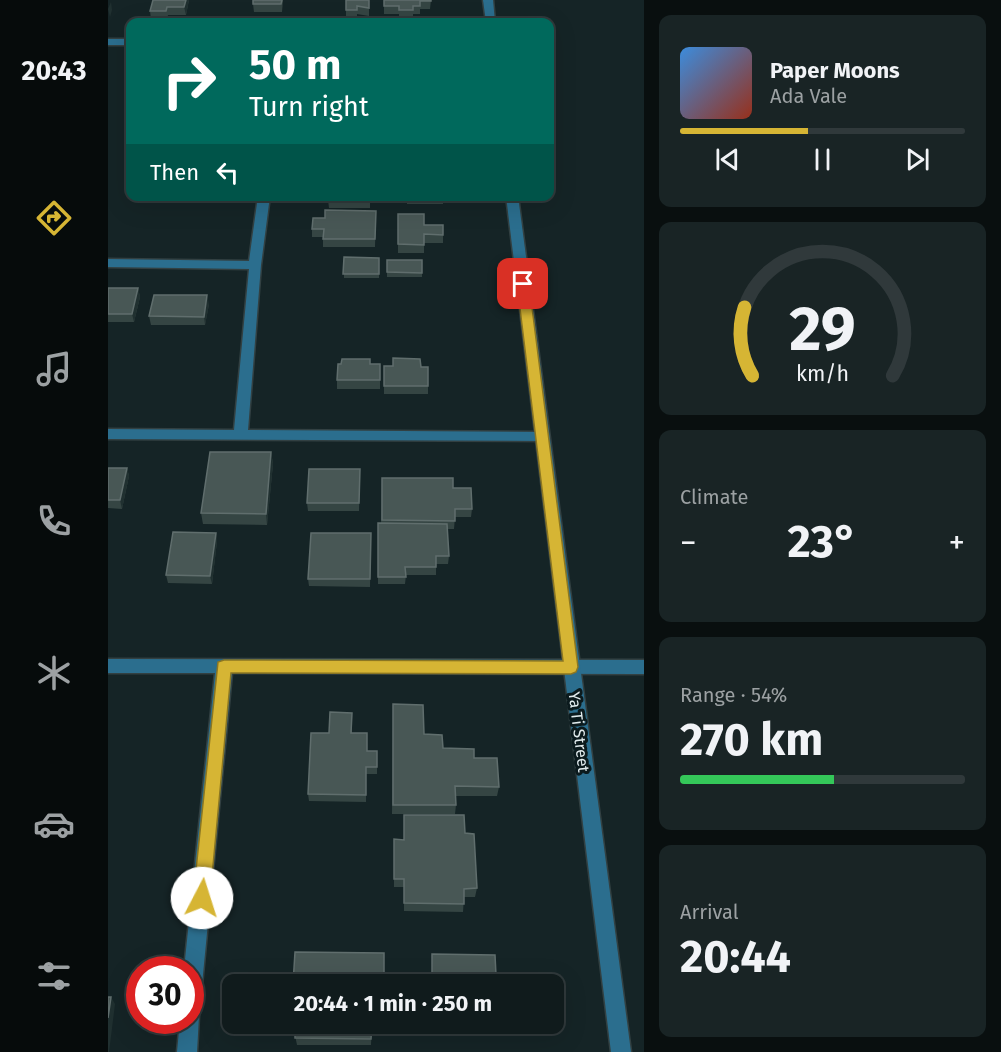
<!DOCTYPE html>
<html lang="en">
<head>
<meta charset="utf-8">
<style>
	body { margin:0; font-family:"Fira Sans",sans-serif; background:#192425; color:#f1f3f6; height:100vh; display:flex; flex-direction:column; font-size:22px; white-space:nowrap }
	* { box-sizing:border-box; margin:0 }
	p { font-size:20px; color:#9ca1a3 }
	.icon { flex:none; width:33px; height:33px; fill:none; stroke:currentColor; stroke-width:2; stroke-linecap:round; stroke-linejoin:round }
	.map { position:relative; flex:1; overflow:hidden }
	.details { display:flex; flex-direction:column; gap:15px; padding:15px; background:#090f0f; width:357px }
	.details>* { flex:none }
	.top-card { position:absolute; left:18px; top:18px; width:428px; height:183px; border-radius:12px; box-shadow:0 6px 24px #0002,0 0 0 2px #30393b; background:#00695c; color:#fff; overflow:hidden }
	.speed { position:absolute; left:18px; top:956px; display:flex; gap:12px; font-size:30px; font-weight:700; text-align:center }
	.speed>* { display:grid; place-content:center; width:78px; height:78px; border-radius:50%; background:#101b1c; box-shadow:0 6px 24px #0002,0 0 0 2px #30393b; line-height:1 }
	.speed .limit { border:9px solid #d22; background:#fff; color:#111 }
	.pin { position:absolute; display:grid; place-items:center; width:51px; height:51px; color:#fff; margin:-26px; border-radius:12px; box-shadow:0 3px 9px #0006 }
	.me { position:absolute; width:66px; margin:-33px; rotate:5deg; stroke-linejoin:round; filter:drop-shadow(0 0 4px #0008) }
	.turn { display:flex; align-items:center; gap:21px; height:126px; padding:0 24px; font-size:27px }
	.turn .icon { width:78px; height:78px; stroke-width:2.5 }
	.turn b { display:block; font-size:42px; line-height:51px }
	.then { display:flex; align-items:center; height:57px; padding:0 24px; background:#0003; gap:12px; font-size:22px }
	.big { font-size:45px; font-weight:700; line-height:1.1 }
	.details .widget { flex:1; display:flex; flex-direction:column; justify-content:center; gap:9px; min-width:0; padding:0 21px; border-radius:12px; background:#192425 }
	.details .dial { align-items:center; gap:0 }
	.dial svg { height:156px; overflow:visible; fill:none; stroke:#30393b; stroke-width:7; stroke-linecap:round; text-anchor:middle }
	.dial text { fill:#f1f3f6; stroke:none }
	.song { display:flex; align-items:center; gap:18px }
	.cover { width:72px; height:72px; border-radius:9px; background:linear-gradient(135deg,hsl(210 70% 55%),hsl(10 70% 35%)) }
	.played { height:6px; border-radius:3px; background:linear-gradient(90deg,#d6b534 45%,#30393b 45%) }
	.keys { display:flex; justify-content:space-around; direction:ltr }
	.heat { display:flex; justify-content:space-between; align-items:center; font-size:33px; direction:ltr }
	.charge { height:9px; border-radius:4px; background:linear-gradient(90deg,#34c759 54%,#30393b 0) }
	.trip { position:absolute; left:114px; top:974px; width:342px; height:60px; border-radius:12px; background:#101b1c; box-shadow:0 6px 24px #0002,0 0 0 2px #30393b; font-weight:700; line-height:60px; text-align:center }
	main { display:flex; flex:1; min-height:0 }
	.dock { display:flex; flex-direction:column; width:108px; justify-content:space-around; align-items:center; background:#060b0b; color:#9ca1a3 }
	.dock .icon { width:42px; height:42px }
	.dock .selected { color:#d6b534 }
	.dock b { font-size:27px; color:#f1f3f6 }
	.map>svg:first-child { display:block }
	.lines { fill:none; stroke-linecap:round; stroke-linejoin:round }
	.minor-casing { stroke:#324042; stroke-width:3 }
	.tertiary-casing { stroke:#324042; stroke-width:3 }
	.minor { fill:#2b6e8e; fill-rule:evenodd }
	.tertiary { fill:#2b6e8e; fill-rule:evenodd }
	.wall { fill:#354543 }
	.shaded-wall { fill:#203030 }
	.building { fill:#485755; stroke:#606e6d; stroke-width:1.5 }
	.route { fill:#d6b534; stroke:#8b7622; stroke-width:1.5 }
	.labels { text-anchor:middle; dominant-baseline:central; stroke-width:6; stroke-linejoin:round; paint-order:stroke }
	.street-label { font-size:16px; fill:#e2ecee; stroke:#0b1a1d }
</style>
</head>
<body>
<main>
<nav class="dock">
<b>20:43</b>
<svg class="icon selected" aria-label="directions" viewBox="0 0 24 24"><path d="M12 3l9 9-9 9-9-9zM9 14v-3h6M13 9l2 2-2 2"/></svg>
<svg class="icon" aria-label="music" viewBox="0 0 24 24"><path d="M9 18V5l10-2v13"/><circle cx="6" cy="18" r="3"/><circle cx="16" cy="16" r="3"/></svg>
<svg class="icon" aria-label="phone" viewBox="0 0 24 24"><path d="M5 4h4l2 5-3 2q2 4 5 5l2-3 5 2v4C11 20 4 13 5 4z"/></svg>
<svg class="icon" aria-label="climate" viewBox="0 0 24 24"><path d="M12 3v18M4 7l16 10M4 17L20 7"/></svg>
<svg class="icon" aria-label="car" viewBox="0 0 24 24"><path d="M5 17H2v-5l4-1 3-4h7l3 4 3 1v5h-3M9 17h6M6 11h13"/><circle cx="7" cy="17" r="2"/><circle cx="17" cy="17" r="2"/></svg>
<svg class="icon" aria-label="filters" viewBox="0 0 24 24"><path d="M4 7h16M4 17h16"/><circle cx="9" cy="7" r="2"/><circle cx="15" cy="17" r="2"/></svg>
</nav>
<div class="map">
<svg width="536" height="1052" viewBox="0 0 536 1052">
	<rect width="100%" height="100%" fill="#152426"/>
	<g class="lines">
		<!-- minor casing -->
		<g class="minor-casing">
			<g id="minor">
				<rect x="0" y="39" width="22" height="6"/>
				<path d="M150,196h12l-9,69 -13,165 294,2 5,1 2,4 -2,4 -439,-2v-10l126,1 15,-161 -141,-2v-8l141,2z"/>
				<path d="M0,659l536,1v14l-412,-1 -33,343 -2,36h-20l3,-32h10v-51h-6l31,-296h-107z"/>
			</g>
		</g>
		<!-- tertiary casing -->
		<g class="tertiary-casing">
			<g id="tertiary">
				<path d="M375,0h10l2,22h-9z"/>
				<path d="M398,196h12l113,856h-20z"/>
			</g>
		</g>
		<!-- minor -->
		<use href="#minor" class="minor"/>
		<!-- tertiary -->
		<use href="#tertiary" class="tertiary"/>
	</g>
	<!-- wall -->
	<g class="wall">
		<path d="M81,0l-3,15h-18l-1,4h-16l-1,-8z"/>
		<path d="M175,0l-1,12h-28l-1,-8z"/>
		<path d="M238,0h23v16l-12,-2v4h-11z"/>
		<path d="M276,0h47l-1,9h-10v5h-7v4l-14,-1v-3h-15z"/>
		<path d="M211,196h51v12h-41l-1,-8h-9z"/>
		<rect x="299" y="196" width="36" height="8"/>
		<path d="M268,211l-1,36h-52v-10h-11v-8l13,-11z"/>
		<path d="M290,214l26,11 19,10v8h-19v10h-26z"/>
		<path d="M236,257l35,1v20h-35z"/>
		<rect x="279" y="260" width="35" height="17"/>
		<path d="M0,288h30l2,9 -6,25h-26z"/>
		<path d="M101,304l-4,21h-54l-2,-9z"/>
		<path d="M262,364h10v25h-43v-9z"/>
		<path d="M276,366l37,1 7,19v8h-44z"/>
		<path d="M163,452l2,12 -6,61 -64,-1 -2,-11z"/>
		<path d="M0,468h19l2,8 -7,33 -14,-1z"/>
		<path d="M252,469l-1,42h-51l-1,-8z"/>
		<path d="M274,478l71,10 19,21 -1,8h-16l-1,12h-7l2,27 -1,8h-12v11h-30l-1,9h-27v-61h3z"/>
		<path d="M108,533l1,8 -5,43 -44,-1 -2,-8z"/>
		<path d="M263,533l-1,54 -61,-1 -1,-7z"/>
		<path d="M285,704l31,30 19,14 31,10 25,29 -2,9h-41v9l-1,9h-63z"/>
		<path d="M244,713v20l15,18h10v23h-11v28l-57,-1 -1,-7 21,-61z"/>
		<path d="M296,815l61,18 12,55 -2,9h-11l-1,15 -59,-1v-24h-10v-48l10,1z"/>
		<path d="M264,1023l-1,22h-74l-2,-10 -19,-1 -2,-6z"/>
		<path d="M313,1023h73v2l-2,4 -71,-1z"/>
	</g>
	<!-- shaded-wall -->
	<g class="shaded-wall">
		<path d="M78,0h3l-3,15 -2,-8z"/>
		<path d="M3,2l1,8 -2,7 -2,-8z"/>
		<path d="M30,288l2,9 -6,25 -2,-8z"/>
		<path d="M99,295l2,9 -4,21 -1,-8z"/>
		<path d="M163,452l2,12 -6,61 -1,-11z"/>
		<path d="M19,468l2,8 -7,33 -2,-9z"/>
		<path d="M108,533l1,8 -5,43 -2,-8z"/>
		<path d="M3,997l4,7 -6,48h-1v-34z"/>
	</g>
	<!-- building -->
	<g class="building">
		<path d="M45,0h33l-2,7h-17l-1,4h-16z"/>
		<path d="M145,0h29l-1,4h-28z"/>
		<path d="M238,0h23v8l-12,-2v4h-11z"/>
		<path d="M276,0h47v1h-11v5h-7v4h-14v-4h-15z"/>
		<path d="M220,196h42v4l-42,-1z"/>
		<path d="M217,210l51,1 -1,28h-52l1,-10h-12l1,-11h12z"/>
		<path d="M290,214h26v11h19v10l-19,-1v11l-26,-1z"/>
		<path d="M236,257l35,1v16h-36z"/>
		<path d="M279,260h35v13l-35,-1z"/>
		<path d="M0,288h30l-6,26h-24z"/>
		<path d="M46,295h53l-3,22 -55,-1z"/>
		<path d="M285,358l27,1 1,8h7v19h-44v-20h9z"/>
		<path d="M234,359h28v5h10v16h-43l1,-16h3z"/>
		<path d="M102,452h61l-5,62 -65,-1z"/>
		<path d="M0,468h19l-7,32h-12z"/>
		<path d="M201,469h51l-1,34h-52z"/>
		<path d="M274,478h71v10h18l1,21h-17v12l-73,-1z"/>
		<path d="M270,523l69,1 2,32h-13v11h-31l1,10h-28z"/>
		<path d="M65,532l43,1 -6,43 -44,-1z"/>
		<path d="M203,533h60l-1,46h-62z"/>
		<path d="M285,704l30,1 1,29 18,1 1,13 31,1v9h23l2,29 -44,-1 1,19h-63z"/>
		<path d="M222,712l22,1 -1,20h16v18h10v16h-11v28l-58,-1 3,-61h18z"/>
		<path d="M296,815h60l1,18 9,1 3,54 -13,1v15l-60,-1v-24h-10v-40l10,1z"/>
		<path d="M187,952l89,1v31h-91z"/>
		<path d="M324,954l63,1 1,20h9l1,9h-85v-7l11,1z"/>
		<path d="M0,997h3l-3,21z"/>
		<path d="M166,1023h98l-1,16 -76,-1v-9l-21,-1z"/>
		<path d="M314,1023h72v2z"/>
	</g>
	<!-- route -->
	<path class="route" d="M415,280l6,4 49,383 -2,5 -5,2 -340,-1 -21,225 -2,6 -6,2 -7,-2 -2,-6 25,-236 6,-2 339,1 -46,-377z"/>
	<g class="labels">
		<!-- street labels -->
		<g class="street-label">
			<text transform="translate(471 732) rotate(83)">Ya Ti Street</text>
		</g>
	</g>
</svg>
<div class="speed"><div class="limit">30</div></div>
<div class="pin" style="left:415px;top:284px;background:#d93025"><svg class="icon" aria-label="arrive" viewBox="0 0 24 24"><path d="M6 21V4h12l-3 4 3 4H6"/></svg></div>
<svg class="me" style="left:94px;top:898px" viewBox="-20 -20 40 40"><circle r="19" fill="#fff"/><path d="M0-13L10 11 0 6-10 11z" fill="#d6b534"/></svg>
<div class="trip">20:44 · 1 min · 250 m</div>
<div class="top-card">
<div class="turn"><svg class="icon" aria-label="right" viewBox="0 0 24 24"><path d="M7 20v-9h11M14 6l5 5-5 5"/></svg><div><b>50 m</b>Turn right</div></div>
<div class="then">Then<svg class="icon" aria-label="left" viewBox="0 0 24 24"><path d="M17 20v-9H6M10 6l-5 5 5 5"/></svg></div>
</div>
</div>
<section class="details">
<div class="widget">
<div class="song"><i class="cover"></i><div><b>Paper Moons</b><p>Ada Vale</p></div></div>
<div class="played"></div>
<div class="keys"><svg class="icon" aria-label="previous" viewBox="0 0 24 24"><path d="M18 5L8 12l10 7zM5 5v14"/></svg><svg class="icon" aria-label="pause" viewBox="0 0 24 24"><path d="M8 5v14M16 5v14"/></svg><svg class="icon" aria-label="next" viewBox="0 0 24 24"><path d="M6 5l10 7-10 7zM19 5v14"/></svg></div>
</div>
<div class="widget dial"><svg viewBox="0 0 100 80">
<path d="M14 69A42 42 0 1 1 86 69"/>
<path d="M14 69A42 42 0 0 1 10 34" stroke="#d6b534"/>
<text x="50" y="56" font-size="32" font-weight="700">29</text>
<text x="50" y="72" font-size="11">km/h</text>
</svg></div>
<div class="widget"><p>Climate</p>
<div class="heat"><a>−</a><b class="big">23°</b><a>+</a></div>
</div>
<div class="widget"><p>Range · 54%</p><b class="big">270 km</b><div class="charge"></div></div>
<div class="widget"><p>Arrival</p><b class="big">20:44</b></div>
</section>
</main>
</body>
</html>
